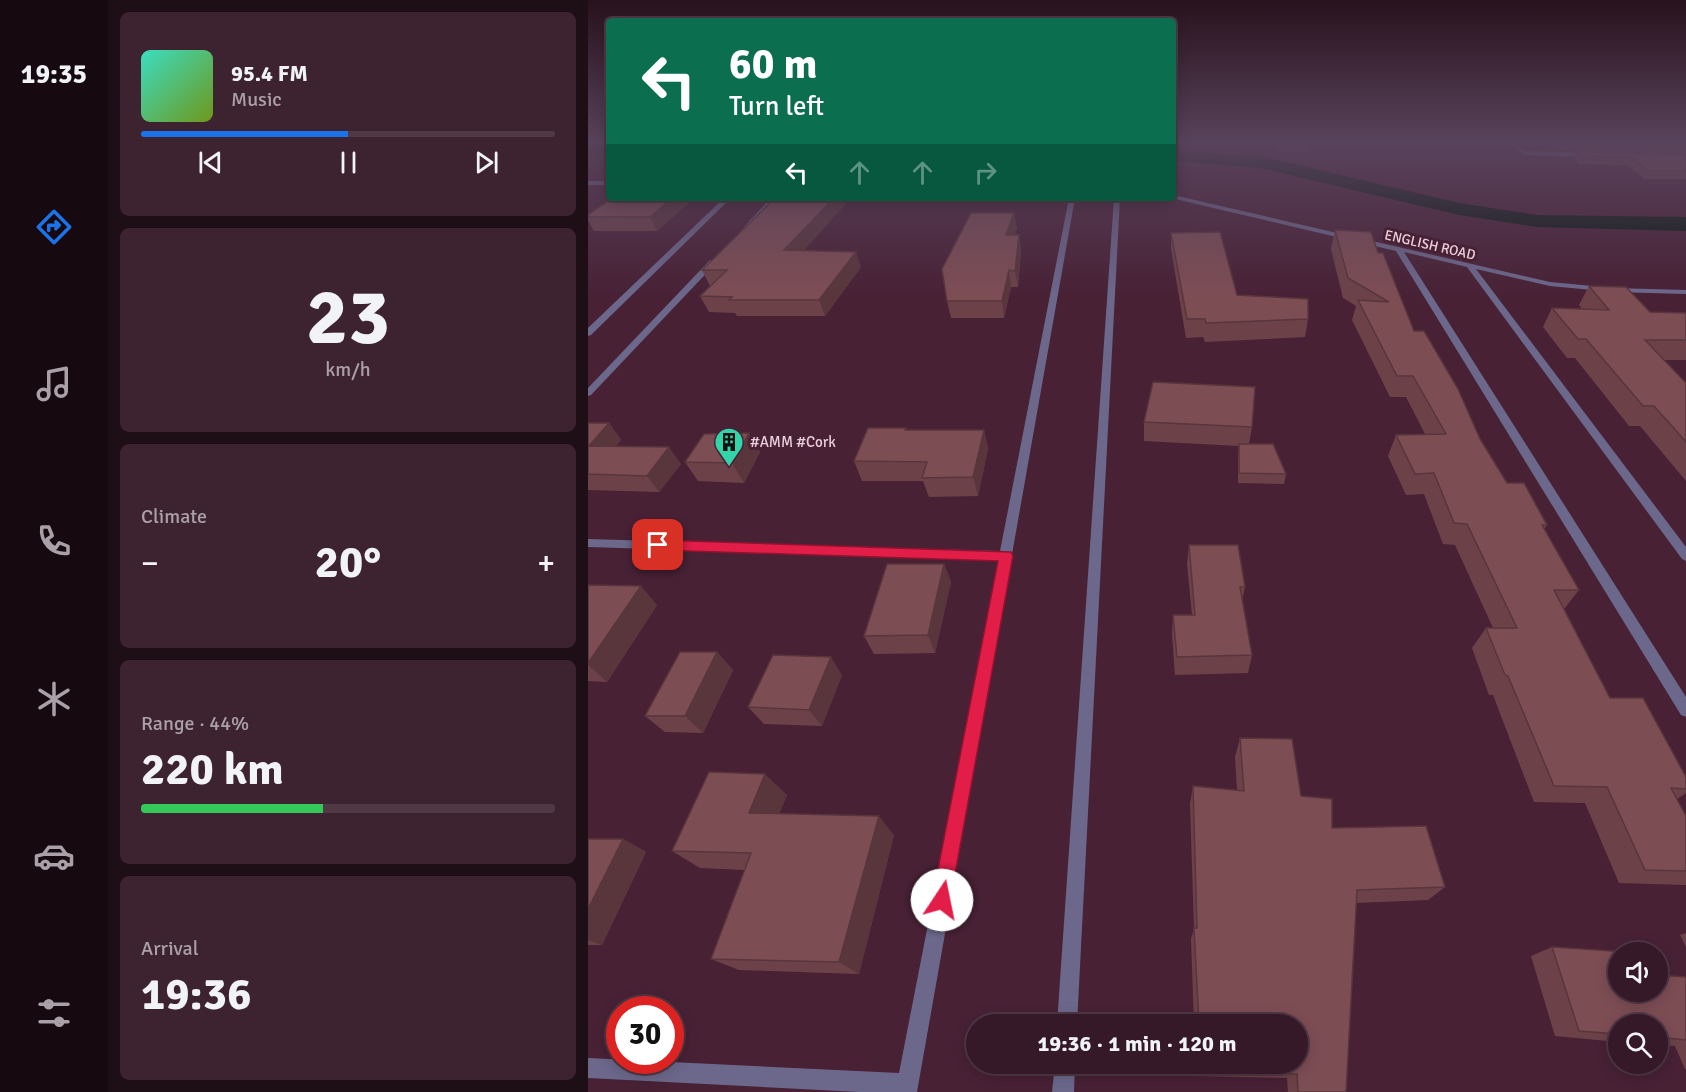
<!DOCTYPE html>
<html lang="en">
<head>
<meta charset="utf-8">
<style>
	body { margin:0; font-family:Signika,sans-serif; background:#3d2230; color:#f1f3f6; height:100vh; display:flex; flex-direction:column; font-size:22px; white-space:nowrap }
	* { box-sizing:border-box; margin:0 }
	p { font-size:20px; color:#aaa0a8 }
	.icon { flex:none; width:33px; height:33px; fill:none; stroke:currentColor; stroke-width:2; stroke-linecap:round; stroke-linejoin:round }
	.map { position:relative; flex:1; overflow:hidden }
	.panel { display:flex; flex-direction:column; gap:12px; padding:12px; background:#1e0e16; width:480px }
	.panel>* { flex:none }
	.banner { position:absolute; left:18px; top:18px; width:570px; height:183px; border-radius:6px; box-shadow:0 3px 15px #0003,0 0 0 2px #503845; background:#0b6e4f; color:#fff; overflow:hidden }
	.tools { position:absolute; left:1020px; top:942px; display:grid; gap:12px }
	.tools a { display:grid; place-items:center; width:60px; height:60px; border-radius:50%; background:#361928; box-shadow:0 3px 15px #0003,0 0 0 2px #503845; font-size:30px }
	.speed { position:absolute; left:18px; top:996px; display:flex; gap:12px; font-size:30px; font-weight:700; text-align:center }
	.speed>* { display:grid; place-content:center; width:78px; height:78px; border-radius:50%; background:#361928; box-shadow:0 3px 15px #0003,0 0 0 2px #503845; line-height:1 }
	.speed .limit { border:9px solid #d22; background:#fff; color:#111 }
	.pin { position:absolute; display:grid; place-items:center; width:51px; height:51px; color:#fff; margin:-26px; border-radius:12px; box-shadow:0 3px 9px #0006 }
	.me { position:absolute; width:66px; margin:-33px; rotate:11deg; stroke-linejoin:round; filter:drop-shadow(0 0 4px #0008) }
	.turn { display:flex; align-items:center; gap:21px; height:126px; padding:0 24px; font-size:27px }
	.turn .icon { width:78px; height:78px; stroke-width:2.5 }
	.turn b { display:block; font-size:42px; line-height:51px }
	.lanes { display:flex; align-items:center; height:57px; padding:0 24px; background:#0003; justify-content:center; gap:30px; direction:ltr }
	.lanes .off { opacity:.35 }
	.big { font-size:45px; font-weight:700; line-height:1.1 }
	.panel .tile { flex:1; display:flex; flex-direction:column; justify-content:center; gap:9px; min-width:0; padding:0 21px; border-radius:9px; background:#3d2230 }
	.panel .dial { align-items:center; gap:0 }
	.dial b { font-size:78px; line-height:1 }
	.song { display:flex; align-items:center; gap:18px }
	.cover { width:72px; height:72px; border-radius:9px; background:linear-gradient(135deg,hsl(170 70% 55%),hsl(80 70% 35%)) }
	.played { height:6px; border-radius:3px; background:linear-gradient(90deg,#1a73e8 50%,#503845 50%) }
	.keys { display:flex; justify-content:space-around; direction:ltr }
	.heat { display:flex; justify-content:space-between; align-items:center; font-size:33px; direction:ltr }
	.charge { height:9px; border-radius:4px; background:linear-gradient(90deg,#34c759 44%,#503845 0) }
	.trip { position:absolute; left:378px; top:1014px; width:342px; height:60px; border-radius:30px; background:#361928; box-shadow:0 3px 15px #0003,0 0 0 2px #503845; font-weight:700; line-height:60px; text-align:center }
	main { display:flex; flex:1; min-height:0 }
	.menu { display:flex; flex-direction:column; width:108px; justify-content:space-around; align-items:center; background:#160a10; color:#aaa0a8 }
	.menu .icon { width:42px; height:42px }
	.menu .selected { color:#1a73e8 }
	.menu b { font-size:27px; color:#f1f3f6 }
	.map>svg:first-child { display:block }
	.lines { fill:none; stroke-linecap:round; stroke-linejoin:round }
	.canal { fill:#091813; fill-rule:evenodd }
	.street { fill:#6c688c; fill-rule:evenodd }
	.wall { fill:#6c4248 }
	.shaded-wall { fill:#58363b }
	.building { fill:#7d4d54; stroke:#58363b; stroke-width:1.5 }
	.route { fill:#e11d48; stroke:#92132f; stroke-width:1.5 }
	.labels { text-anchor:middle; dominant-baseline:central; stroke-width:6; stroke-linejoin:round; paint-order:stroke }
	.far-street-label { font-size:14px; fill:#e9cfda; stroke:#482135 }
	.poi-label { font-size:15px; fill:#e9cfda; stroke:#482135; text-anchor:start }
</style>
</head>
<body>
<main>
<nav class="menu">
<b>19:35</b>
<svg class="icon selected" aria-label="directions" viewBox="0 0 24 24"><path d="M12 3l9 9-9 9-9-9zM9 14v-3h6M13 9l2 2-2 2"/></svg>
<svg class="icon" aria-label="music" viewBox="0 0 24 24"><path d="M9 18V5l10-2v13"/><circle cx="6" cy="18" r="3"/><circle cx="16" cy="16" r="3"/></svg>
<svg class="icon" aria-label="phone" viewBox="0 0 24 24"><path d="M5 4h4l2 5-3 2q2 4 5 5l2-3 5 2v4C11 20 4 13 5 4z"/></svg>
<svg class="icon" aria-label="climate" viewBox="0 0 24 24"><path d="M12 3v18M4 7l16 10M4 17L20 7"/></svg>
<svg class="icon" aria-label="car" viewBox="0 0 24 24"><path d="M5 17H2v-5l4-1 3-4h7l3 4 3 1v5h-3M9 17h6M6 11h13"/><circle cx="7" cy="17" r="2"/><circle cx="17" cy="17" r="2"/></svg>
<svg class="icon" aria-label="filters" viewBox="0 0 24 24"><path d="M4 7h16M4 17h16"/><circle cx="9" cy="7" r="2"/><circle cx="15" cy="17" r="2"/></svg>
</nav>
<section class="panel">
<div class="tile">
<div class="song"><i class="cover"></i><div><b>95.4 FM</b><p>Music</p></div></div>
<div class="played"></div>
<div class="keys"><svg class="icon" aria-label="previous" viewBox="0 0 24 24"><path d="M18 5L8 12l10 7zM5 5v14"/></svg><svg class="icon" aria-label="pause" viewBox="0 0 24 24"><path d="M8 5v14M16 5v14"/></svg><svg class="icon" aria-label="next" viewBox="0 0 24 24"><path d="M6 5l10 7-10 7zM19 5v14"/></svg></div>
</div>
<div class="tile dial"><b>23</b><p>km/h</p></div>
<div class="tile"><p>Climate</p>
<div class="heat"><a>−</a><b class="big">20°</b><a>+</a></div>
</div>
<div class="tile"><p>Range · 44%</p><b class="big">220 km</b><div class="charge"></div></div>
<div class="tile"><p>Arrival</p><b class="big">19:36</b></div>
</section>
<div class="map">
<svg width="1098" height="1092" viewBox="0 0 1098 1092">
	<rect width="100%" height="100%" fill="#482135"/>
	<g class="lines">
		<!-- canal -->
		<g class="canal">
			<path d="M0,143l21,1v10l-21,-1z"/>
			<path d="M585,151l87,5 199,47 78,12 149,2v14l-149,-4 -78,-12 -199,-47 -87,-7z"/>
		</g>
		<!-- street -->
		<g class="street">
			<path d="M738,143h6l1,1 -3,2z"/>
			<path d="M922,143h6l9,8 64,2 3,2 -3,2 -65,-2z"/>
			<rect x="0" y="181" width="21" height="4"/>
			<path d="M585,195l377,87 64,6 72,2v4l-72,-2 -64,-6 -74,-17 210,278v14l-4,-2 -215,-292 -63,-15 282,445v20l-5,-2 -285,-464 -225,-53h2z"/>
			<path d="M136,198h7l-140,137 -3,1v-8z"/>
			<path d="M183,198h6l-29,31h-4v-2z"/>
			<path d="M481,198h6l-158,894h-58l-271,-14v-20l311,15 100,-513 -411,-13v-8l412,12z"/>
			<path d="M526,198h6l-43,826h-20z"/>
			<path d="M122,260l7,2 -126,133 -3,1v-8z"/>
			<path d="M467,1064h20l-1,28h-22z"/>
		</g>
	</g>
	<!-- wall -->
	<g class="wall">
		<path d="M689,143h34l-2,9 -31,-1z"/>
		<path d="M962,143h136v11l-129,-4z"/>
		<path d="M988,151l110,4v24h-41l-19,-14 -47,-1 -6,-5z"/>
		<path d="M106,198l-37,33h-63l-6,-11v-5z"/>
		<path d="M426,213l3,16 -3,6h5l2,16 -3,36h-7l-7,31h-53l-4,-17z"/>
		<path d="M747,230l43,23 36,78 93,152 40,42 -3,4 35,61 -15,19 46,89 76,79v16l-9,6 9,17v69l-67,-2 -34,-80 -51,-1 -41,-107h-4l-17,-47 14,-20h7l-38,-83 -12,-1 -19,-50 -18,1 -18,-39 8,-21 29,-1 -19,-37h-16l-38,-77 4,-14 -13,-8 -12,-49z"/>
		<path d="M583,233l66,62 71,24 -3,18 -100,5 -2,-5 -17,1 -15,-89z"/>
		<path d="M216,251l57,16 -36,49h-88l-2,-3 -26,-1 -9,-16 11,-10h-1l-8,-16z"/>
		<path d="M1001,286l61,26 36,1v47h-22l22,23v98l-46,-55h-11l-54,-68h-8l-24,-31 9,-19 30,1 -3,-4z"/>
		<path d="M556,422l108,5 -3,17 37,30 -2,10 -46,-1v-29l1,-8 -95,-5z"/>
		<path d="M0,423h21l12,17 -5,6 65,18 -22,28 -71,-2z"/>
		<path d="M319,430h77l4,19 -10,47 -49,1 -6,-16h-61l-8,-20z"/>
		<path d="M161,433l11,19 -16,31 -46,-2 -13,-19z"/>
		<path d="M601,545l56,42 -3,14 10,54 -4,18 -73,2 -3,-41 1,-19h19l-5,-51z"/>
		<path d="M356,564l7,18 -16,71 -61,1 -10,-18z"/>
		<path d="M0,585l69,20 -50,77 -19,-1z"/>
		<path d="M129,652l16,18 -30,63 -38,-1 -20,-16z"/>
		<path d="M254,675l-20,51 -58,-2 -16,-17z"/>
		<path d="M652,738l92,90 113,59 -17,13 -72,3 -10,189h-58l-1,-14 -90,-2 -1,-12h102v-40h-104l-3,-85 3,-10 -4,-125 3,-18 44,4 -2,-33z"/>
		<path d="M199,795l-8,19 115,21 -35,139 -120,-4 -28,-11 34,-89 -45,-2 -28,-17z"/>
		<path d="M0,839h35l23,13 -44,93h-14z"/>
		<path d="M1098,933v14l-6,-12z"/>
		<path d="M964,947l66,45 68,-15v92h-1l-10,-23 -17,-1v-21h-40v18l-63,-6 -24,-80z"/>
	</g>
	<!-- shaded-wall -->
	<g class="shaded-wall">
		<path d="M84,198h22l-37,33 -7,-14z"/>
		<path d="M246,198h17l-61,68 -6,-16z"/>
		<path d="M426,213l3,16 -9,22 -2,-16z"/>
		<path d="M431,235l2,16 -3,36 -3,-16z"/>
		<path d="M268,252l5,15 -36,49 -6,-16z"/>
		<path d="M421,270l2,17 -7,31 -2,-17z"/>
		<path d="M21,423l12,17 -18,22 -14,-16z"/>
		<path d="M396,430l4,19 -10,47 -5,-19z"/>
		<path d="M161,433l11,19 -16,31 -12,-20z"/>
		<path d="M81,447l12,17 -22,28 -12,-16z"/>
		<path d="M356,564l7,18 -16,71 -7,-18z"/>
		<path d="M53,586l16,19 -50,77 -19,-17v-2z"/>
		<path d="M129,652l16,18 -30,63 -18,-17z"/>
		<path d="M243,657l11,18 -20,51 -13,-16z"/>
		<path d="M177,774l22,21 -15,37 -23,-19z"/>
		<path d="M291,816l15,19 -35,139 -20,-12z"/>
		<path d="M35,839l23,13 -44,93 -14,-5v-31z"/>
	</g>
	<!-- building -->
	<g class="building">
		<path d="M991,143h107v3z"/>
		<path d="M988,151l110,4v16h-37l-19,-14 -48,-1z"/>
		<path d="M25,198h59l-22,19h-62v-2z"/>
		<path d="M187,198h59l-50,52 72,2 -37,48h-90l3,-3 -32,-1 27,-26h-25z"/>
		<path d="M383,213h43l-8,22h13l-4,36 -6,-1 -7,31h-55l-5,-32z"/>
		<path d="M747,230l36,2 7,21h5l31,78h10l34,58 22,50 27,44h17l23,42h-5l37,65h-25l56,108h33l43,79v12l-15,-1 15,28v55l-41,-1 -38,-83 -53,-1 -46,-110 -3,-1 -19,-47h31l-50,-104 -13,-1 -20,-50 -19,1 -19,-39 50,-1 -33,-58h-16l-39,-76 31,2 -41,-24z"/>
		<path d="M632,232l17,63 71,4v20l-102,4 -1,-4h-18l-16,-86z"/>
		<path d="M1001,286l37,1 24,25 36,1v27h-41l41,43v59l-32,-36h-11l-57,-67h-8l-26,-31 57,2z"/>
		<path d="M565,382l102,5 -3,40 -108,-5z"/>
		<path d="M0,423h21l-20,23 80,1 -22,29 -59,-2z"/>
		<path d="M280,428h38l-1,2h79l-11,47 -51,1 5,-16 -73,-1z"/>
		<path d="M161,433l-17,30 -47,-1 19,-28z"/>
		<path d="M651,444h34l13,30 -47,-1z"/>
		<path d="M601,545h49l7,42h-5l12,68 -75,2 -4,-42h22z"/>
		<path d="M299,564h57l-16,71 -64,1z"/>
		<path d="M0,585l53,1 -53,77z"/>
		<path d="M92,652h37l-32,64h-40z"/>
		<path d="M185,655l58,2 -22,53 -61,-3z"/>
		<path d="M652,738l52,1 9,57 31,3v29l94,-2 19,61 -88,3 -11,202h-48l-1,-18 -96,-2 -1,-8h98v-40h-99l-5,-96h3l-4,-142 51,5z"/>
		<path d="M121,772l56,2 -16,39 130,3 -40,146 -128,-3 40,-106 -79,-2z"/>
		<path d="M0,839h35l-35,70z"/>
		<path d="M964,947l76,5h-10v40h40v-17l28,2v63l-28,-3v-13h-40v10l-39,-3z"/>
	</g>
	<!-- sky -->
	<linearGradient id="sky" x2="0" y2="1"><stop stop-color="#28121d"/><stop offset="0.48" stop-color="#58435c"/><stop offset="1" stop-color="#58435c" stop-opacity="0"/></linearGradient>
	<rect width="1098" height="296" fill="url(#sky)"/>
	<!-- route -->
	<path class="route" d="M70,540l353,12 2,4 -64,351 -7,3 -7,-3 -3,-7 66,-339 -340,-11 -7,-5z"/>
	<!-- icons -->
	<defs>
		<g id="building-pin" transform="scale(1.5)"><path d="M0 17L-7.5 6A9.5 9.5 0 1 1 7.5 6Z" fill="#32d4a9" stroke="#482135"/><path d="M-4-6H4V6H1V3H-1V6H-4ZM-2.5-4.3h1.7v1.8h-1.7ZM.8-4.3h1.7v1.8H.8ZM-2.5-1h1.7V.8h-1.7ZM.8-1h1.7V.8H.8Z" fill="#111"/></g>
	</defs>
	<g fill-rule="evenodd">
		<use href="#building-pin" x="141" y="442"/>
	</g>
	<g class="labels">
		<!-- far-street labels -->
		<g class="far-street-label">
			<text transform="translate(842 245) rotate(13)">ENGLISH ROAD</text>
		</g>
		<!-- poi labels -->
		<g class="poi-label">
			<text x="162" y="442">#AMM #Cork</text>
		</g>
	</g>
</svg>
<div class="tools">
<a><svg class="icon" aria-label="sound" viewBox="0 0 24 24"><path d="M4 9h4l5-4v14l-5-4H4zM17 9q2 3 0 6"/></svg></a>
<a><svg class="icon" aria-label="search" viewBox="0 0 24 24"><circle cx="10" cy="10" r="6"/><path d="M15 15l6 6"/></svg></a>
</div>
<div class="speed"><div class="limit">30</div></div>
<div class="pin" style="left:70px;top:545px;background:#d93025"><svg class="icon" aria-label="arrive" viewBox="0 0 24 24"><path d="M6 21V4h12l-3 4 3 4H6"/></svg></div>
<svg class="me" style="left:354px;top:900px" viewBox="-20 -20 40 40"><circle r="19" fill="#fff"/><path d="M0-13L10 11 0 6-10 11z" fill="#e11d48"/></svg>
<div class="trip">19:36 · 1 min · 120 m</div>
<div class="banner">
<div class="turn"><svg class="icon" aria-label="left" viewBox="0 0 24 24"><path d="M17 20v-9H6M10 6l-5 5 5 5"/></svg><div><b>60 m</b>Turn left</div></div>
<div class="lanes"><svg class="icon" aria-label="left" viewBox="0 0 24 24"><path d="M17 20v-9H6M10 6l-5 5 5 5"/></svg><svg class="icon off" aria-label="ahead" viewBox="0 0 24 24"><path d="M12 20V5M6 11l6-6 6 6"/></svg><svg class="icon off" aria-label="ahead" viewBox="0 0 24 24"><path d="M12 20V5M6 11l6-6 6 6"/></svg><svg class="icon off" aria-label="right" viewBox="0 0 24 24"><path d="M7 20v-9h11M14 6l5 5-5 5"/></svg></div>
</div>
</div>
</main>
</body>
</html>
